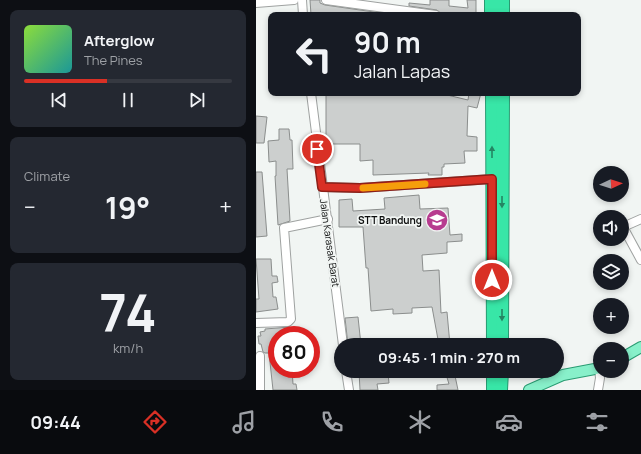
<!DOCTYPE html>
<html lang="en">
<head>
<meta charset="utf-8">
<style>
	body { margin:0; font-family:Manrope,sans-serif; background:#242831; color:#f1f3f6; height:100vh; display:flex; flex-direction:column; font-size:15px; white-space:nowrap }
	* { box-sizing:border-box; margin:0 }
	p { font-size:13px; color:#9ea1a6 }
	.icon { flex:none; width:22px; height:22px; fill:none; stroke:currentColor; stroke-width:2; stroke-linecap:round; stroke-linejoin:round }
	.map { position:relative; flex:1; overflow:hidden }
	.panel { display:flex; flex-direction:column; gap:10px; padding:10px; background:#0d0f14; width:256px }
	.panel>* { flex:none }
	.guide { position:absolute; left:12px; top:12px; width:313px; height:84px; border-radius:8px; box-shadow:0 2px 6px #0003; background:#171b24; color:#f1f3f6; overflow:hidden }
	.needle { width:26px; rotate:86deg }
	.tools { position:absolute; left:337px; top:166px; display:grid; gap:8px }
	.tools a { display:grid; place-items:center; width:36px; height:36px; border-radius:50%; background:#171b24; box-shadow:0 2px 6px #0003; font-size:20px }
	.speed { position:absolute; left:12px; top:326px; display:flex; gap:8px; font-size:20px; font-weight:700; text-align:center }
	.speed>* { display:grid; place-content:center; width:52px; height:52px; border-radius:50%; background:#171b24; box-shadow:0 2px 6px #0003; line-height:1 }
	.speed .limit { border:6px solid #d22; background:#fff; color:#111 }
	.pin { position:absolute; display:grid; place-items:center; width:34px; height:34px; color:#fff; margin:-17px; border:2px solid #fff; border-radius:50%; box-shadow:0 1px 4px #0007 }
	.me { position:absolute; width:44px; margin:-22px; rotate:0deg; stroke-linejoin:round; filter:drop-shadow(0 0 3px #0008) }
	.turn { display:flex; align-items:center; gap:14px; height:84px; padding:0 20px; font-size:18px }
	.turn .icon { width:52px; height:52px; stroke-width:2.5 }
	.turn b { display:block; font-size:28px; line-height:34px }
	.big { font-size:30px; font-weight:700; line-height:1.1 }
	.panel .card { flex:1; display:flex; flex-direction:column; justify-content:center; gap:6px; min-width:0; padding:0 14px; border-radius:8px; background:#242831 }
	.panel .dial { align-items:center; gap:0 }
	.dial b { font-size:52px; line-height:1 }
	.song { display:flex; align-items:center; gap:12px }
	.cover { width:48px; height:48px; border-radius:6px; background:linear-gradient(135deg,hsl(90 70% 55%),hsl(180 70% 35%)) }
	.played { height:4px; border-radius:2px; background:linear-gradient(90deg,#d93025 40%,#363941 40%) }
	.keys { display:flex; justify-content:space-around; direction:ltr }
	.heat { display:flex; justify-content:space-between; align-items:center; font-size:22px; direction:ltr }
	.trip { position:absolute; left:78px; top:338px; width:230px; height:40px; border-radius:20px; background:#171b24; box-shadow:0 2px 6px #0003; font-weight:700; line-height:40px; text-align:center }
	.dock { display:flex; height:64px; justify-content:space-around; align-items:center; background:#090b0e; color:#9ea1a6 }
	.dock .icon { width:28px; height:28px }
	.dock .on { color:#d93025 }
	.dock b { font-size:18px; color:#f1f3f6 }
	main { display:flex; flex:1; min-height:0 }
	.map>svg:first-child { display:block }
	.building { fill:#cccfce; stroke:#8b8e8d }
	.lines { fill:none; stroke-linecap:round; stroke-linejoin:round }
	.minor-casing { stroke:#9fa2a1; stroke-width:10 }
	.major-casing { stroke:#299b72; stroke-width:12 }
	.highway-casing { stroke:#299b72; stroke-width:14 }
	.minor { stroke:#fff; stroke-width:8 }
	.major { stroke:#88f0ca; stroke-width:10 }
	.highway { stroke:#38e6a7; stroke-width:12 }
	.oneway { fill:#258563 }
	.route-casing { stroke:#8d1f18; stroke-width:10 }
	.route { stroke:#d93025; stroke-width:7 }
	.slow { stroke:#f59e0b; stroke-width:7 }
	.labels { text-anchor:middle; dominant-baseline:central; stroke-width:3.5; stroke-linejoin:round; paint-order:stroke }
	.poi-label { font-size:10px; font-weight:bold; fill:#0e0f0f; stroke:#f1f5f3; text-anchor:end }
	.street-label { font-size:10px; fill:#0e0f0f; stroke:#f1f5f3 }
</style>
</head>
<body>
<main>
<section class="panel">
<div class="card">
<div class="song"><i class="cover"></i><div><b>Afterglow</b><p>The Pines</p></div></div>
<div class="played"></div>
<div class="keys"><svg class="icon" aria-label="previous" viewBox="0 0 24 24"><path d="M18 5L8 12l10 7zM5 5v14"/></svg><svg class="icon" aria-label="pause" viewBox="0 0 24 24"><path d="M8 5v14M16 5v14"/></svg><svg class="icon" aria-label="next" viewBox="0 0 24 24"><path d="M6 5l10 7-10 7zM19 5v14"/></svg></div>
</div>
<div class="card"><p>Climate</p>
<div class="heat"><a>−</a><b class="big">19°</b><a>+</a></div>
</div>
<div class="card dial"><b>74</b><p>km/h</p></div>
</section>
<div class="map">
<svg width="385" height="390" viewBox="0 0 385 390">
	<rect width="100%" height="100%" fill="#f1f5f3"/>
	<!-- building -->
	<g class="building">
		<path d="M54,0h10v3l5,2 70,10h-84z"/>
		<path d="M174,0h19v6l19,2 -1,-8h9v13h-2v2h-33l-4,-5 -28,-4v-3l21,2z"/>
		<path d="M70,93h118l-1,1 25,6 1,-7h12l-4,15 -9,-2 -1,30 10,1v14h-13l1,12 -21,1v3h-2v8h-14l1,-2 -56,2v-15l-13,1v-17h-34z"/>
		<path d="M0,116l11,1 -3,26h-8z"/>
		<path d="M23,129h10l1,11h2l1,29h-6l3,52 -12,4 -3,-49h1v-15l-7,1 -1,-21 11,-1z"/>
		<path d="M0,172h6l5,64 -11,1z"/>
		<path d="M163,195l1,14 28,-1 2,27 12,-1v7l-15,1v11l-25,2 1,16 16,-1 2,43 6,-1 3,33h-11l-7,-38 -20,1v5l-19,1v-5l-22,2 -3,-43h-2l-3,-41h-24v-27l13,-1 1,12 32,-2 -1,-11z"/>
		<path d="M0,259h15l1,17h5l1,6 -6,1 1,14h3l2,12 -22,3v-13h3z"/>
		<path d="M102,317l3,28h-13l-3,-27z"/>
		<path d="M34,327v8h-13v34h15l1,15h3l1,6h-24l-4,-37h-4l-2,-1 -2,-8h-2l-1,-8h3l-1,-4 5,-1v-2z"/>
		<path d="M103,371h13v3l16,-1 1,10 -12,1 1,6h-18z"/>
		<path d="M189,371h9l4,19h-21v-5l12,-1z"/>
	</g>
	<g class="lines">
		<!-- minor casing -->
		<g class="minor-casing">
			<g id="minor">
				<path d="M46,0l1,15"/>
				<path d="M70,0l110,15"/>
				<path d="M0,3l38,-3"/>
				<path d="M55,93l32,252"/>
				<path d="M66,187l38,1 132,-9"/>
				<path d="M385,219l-18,8 18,33"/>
				<path d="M0,323l32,-1 3,-3 -7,-91 44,-9"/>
				<path d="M4,356v34"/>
				<path d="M90,371l3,19"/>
				<path d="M342,390l2,-12 -1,-10"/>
			</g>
		</g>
		<!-- major casing -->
		<g class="major-casing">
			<g id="major">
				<path d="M366,358l19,-11"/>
				<path d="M273,390l34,-15 37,-7"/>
			</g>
		</g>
		<!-- highway casing -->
		<g class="highway-casing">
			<g id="highway">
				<path d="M235,0v15"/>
				<path d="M247,15v-15"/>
				<path d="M236,93l1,252"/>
				<path d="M246,345l1,-252"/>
				<path d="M237,390v-19"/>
				<path d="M245,390l1,-19"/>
			</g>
		</g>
		<!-- minor -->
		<use href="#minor" class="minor"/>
		<!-- major -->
		<use href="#major" class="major"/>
		<!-- highway -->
		<use href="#highway" class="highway"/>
	</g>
	<!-- one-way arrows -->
	<defs><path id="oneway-solid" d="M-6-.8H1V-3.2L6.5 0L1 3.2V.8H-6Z"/></defs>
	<g class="oneway">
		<use href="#oneway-solid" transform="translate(236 152) rotate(-90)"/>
		<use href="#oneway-solid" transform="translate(246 202) rotate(90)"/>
		<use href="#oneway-solid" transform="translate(246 315) rotate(90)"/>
	</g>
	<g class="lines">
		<!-- route casing -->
		<g class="route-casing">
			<path id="route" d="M61,149l5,38 38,1 132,-9v101"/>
		</g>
		<!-- route -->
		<use href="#route" class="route"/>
		<!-- slow -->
		<path class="slow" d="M107,188l62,-4"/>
	</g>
	<!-- icons -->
	<defs>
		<g id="university-disc" transform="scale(1.15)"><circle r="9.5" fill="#b73c8f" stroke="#f1f5f3"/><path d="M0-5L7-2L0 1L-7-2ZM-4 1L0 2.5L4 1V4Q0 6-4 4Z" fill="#fff"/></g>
	</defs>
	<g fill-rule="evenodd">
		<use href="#university-disc" x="181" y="220"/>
	</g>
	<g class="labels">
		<!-- poi labels -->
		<g class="poi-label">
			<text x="166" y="220">STT Bandung</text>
		</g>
		<!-- street labels -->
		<g class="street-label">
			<text transform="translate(74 243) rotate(82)">Jalan Karasak Barat</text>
		</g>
	</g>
</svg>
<div class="tools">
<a><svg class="needle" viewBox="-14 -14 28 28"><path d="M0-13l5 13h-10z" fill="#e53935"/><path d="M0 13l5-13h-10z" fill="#9ea1a6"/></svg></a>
<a><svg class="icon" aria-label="sound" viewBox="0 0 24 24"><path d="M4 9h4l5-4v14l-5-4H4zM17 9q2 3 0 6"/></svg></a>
<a><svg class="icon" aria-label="layers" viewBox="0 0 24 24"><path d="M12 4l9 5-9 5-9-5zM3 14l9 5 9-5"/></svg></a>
<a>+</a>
<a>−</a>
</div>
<div class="speed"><div class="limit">80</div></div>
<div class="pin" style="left:61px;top:149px;background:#d93025"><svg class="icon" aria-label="arrive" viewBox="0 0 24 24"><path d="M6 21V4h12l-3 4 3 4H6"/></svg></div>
<svg class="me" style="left:236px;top:280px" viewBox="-20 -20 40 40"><circle r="17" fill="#d93025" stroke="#fff" stroke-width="3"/><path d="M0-11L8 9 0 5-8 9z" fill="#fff"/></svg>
<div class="trip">09:45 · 1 min · 270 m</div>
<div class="guide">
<div class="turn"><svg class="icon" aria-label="left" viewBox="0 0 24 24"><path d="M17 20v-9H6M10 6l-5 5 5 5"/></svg><div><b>90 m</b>Jalan Lapas</div></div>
</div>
</div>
</main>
<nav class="dock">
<b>09:44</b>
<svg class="icon on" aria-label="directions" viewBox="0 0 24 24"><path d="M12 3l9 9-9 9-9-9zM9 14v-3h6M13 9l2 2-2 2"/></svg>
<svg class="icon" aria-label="music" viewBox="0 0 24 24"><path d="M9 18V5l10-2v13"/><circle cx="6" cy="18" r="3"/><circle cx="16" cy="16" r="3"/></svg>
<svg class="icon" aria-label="phone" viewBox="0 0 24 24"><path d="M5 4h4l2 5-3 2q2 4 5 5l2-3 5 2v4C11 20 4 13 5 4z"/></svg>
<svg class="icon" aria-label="climate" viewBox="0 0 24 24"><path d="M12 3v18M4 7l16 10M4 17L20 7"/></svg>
<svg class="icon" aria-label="car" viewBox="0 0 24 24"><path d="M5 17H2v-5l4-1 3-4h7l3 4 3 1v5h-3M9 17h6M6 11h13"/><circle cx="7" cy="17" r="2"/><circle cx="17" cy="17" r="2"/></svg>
<svg class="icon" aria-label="filters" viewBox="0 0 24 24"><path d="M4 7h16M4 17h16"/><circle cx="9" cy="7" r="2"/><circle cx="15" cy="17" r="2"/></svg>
</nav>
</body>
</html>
